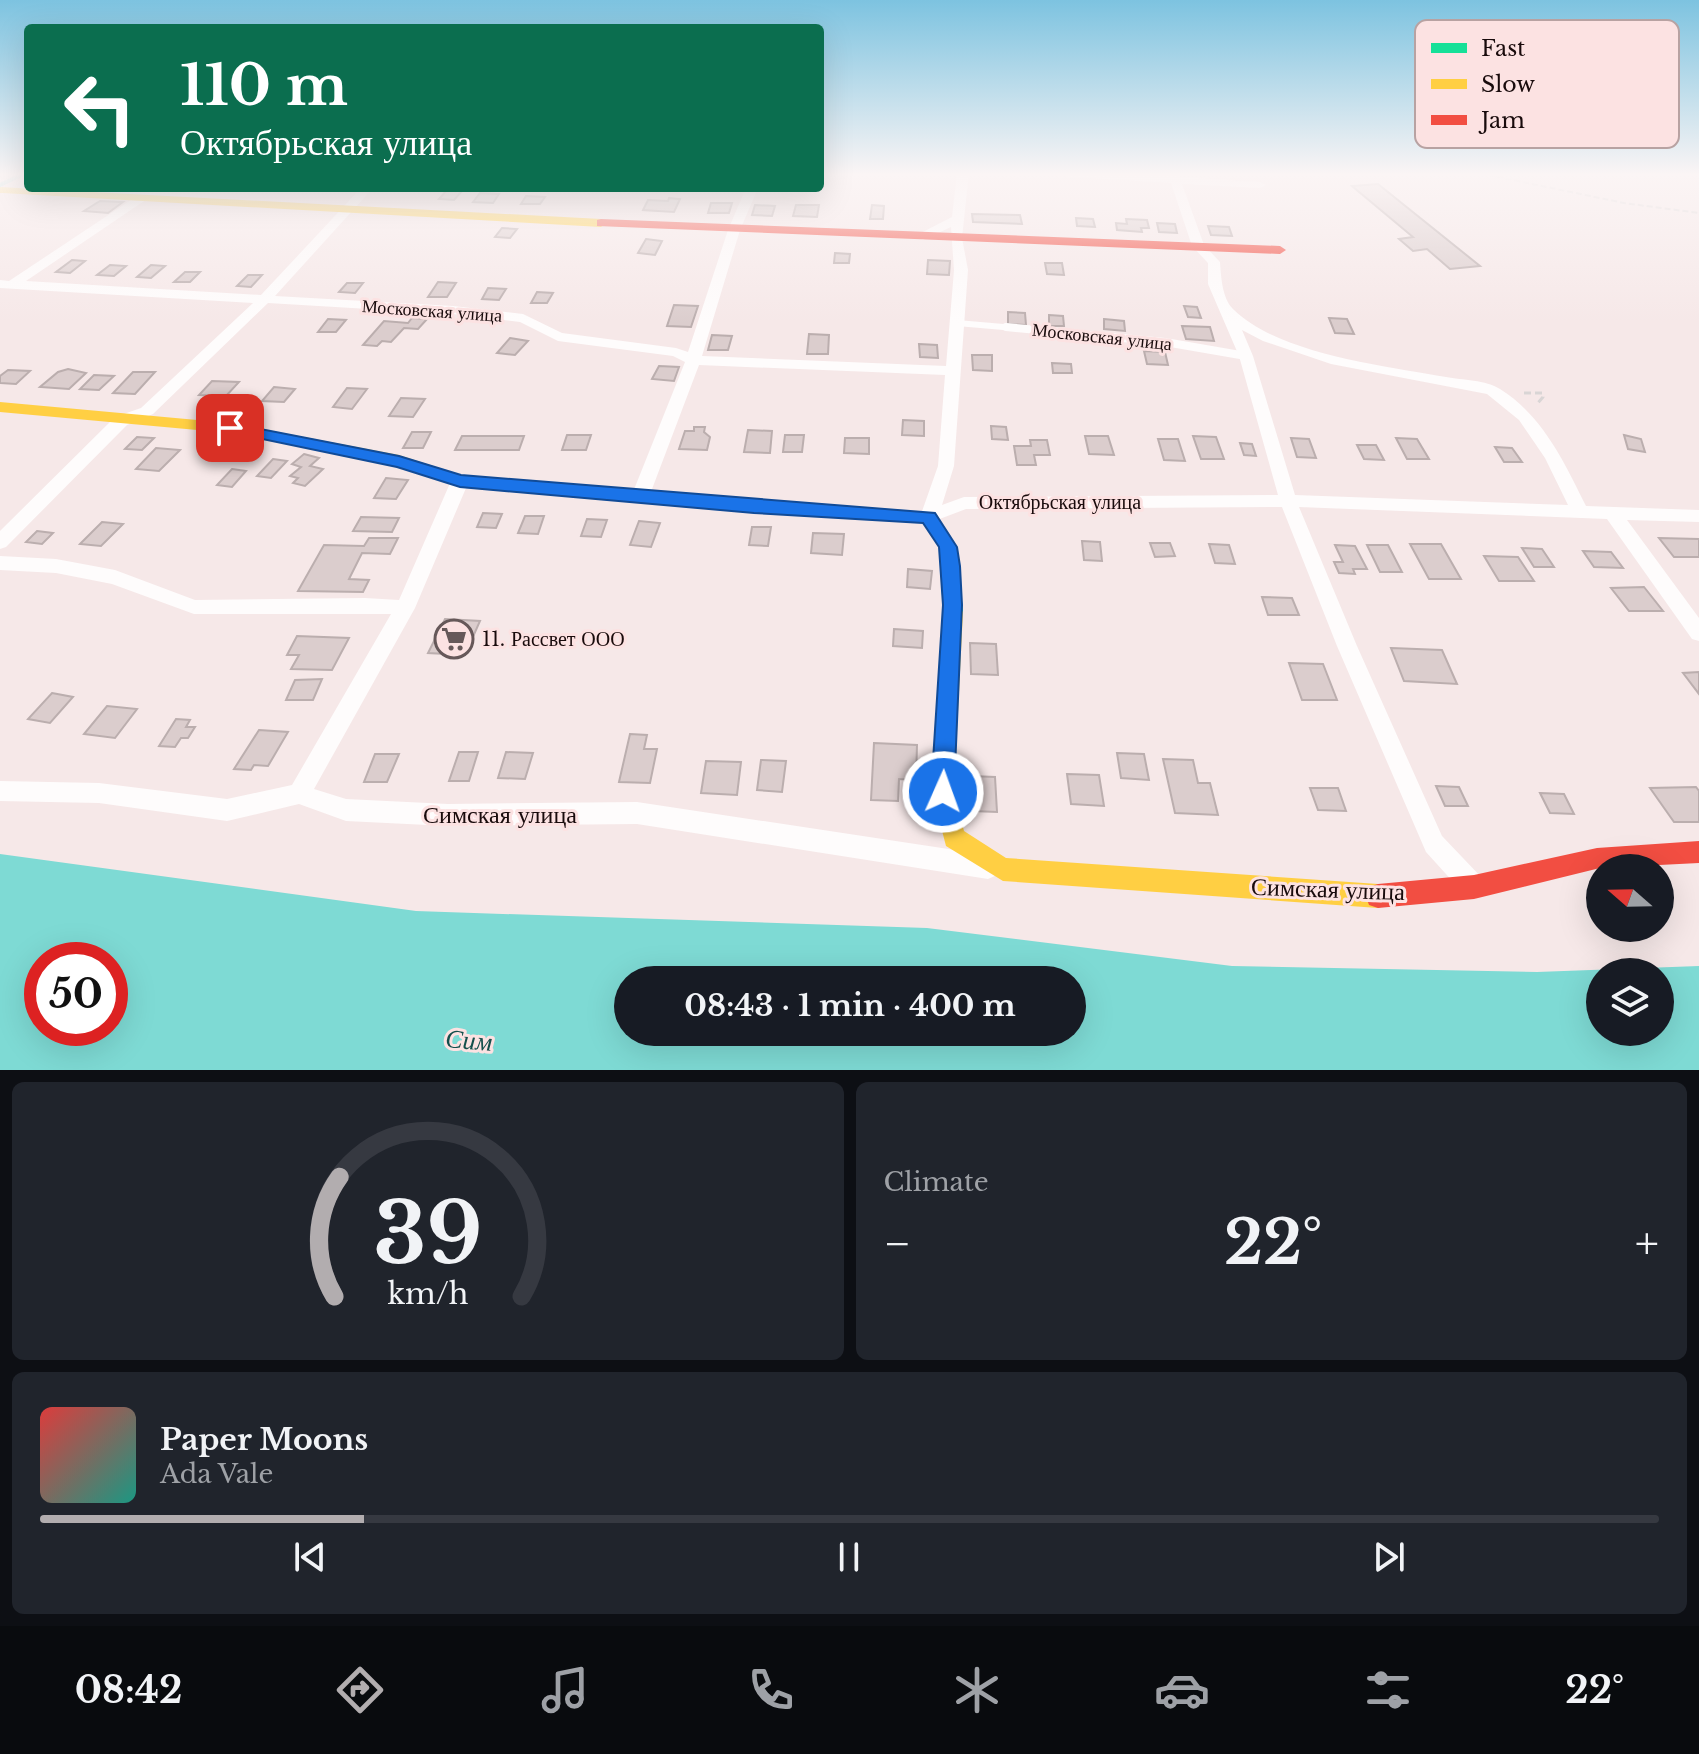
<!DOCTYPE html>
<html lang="en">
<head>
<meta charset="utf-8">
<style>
	body { margin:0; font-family:"Libre Baskerville",serif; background:#20242c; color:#f1f3f6; height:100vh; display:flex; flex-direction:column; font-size:30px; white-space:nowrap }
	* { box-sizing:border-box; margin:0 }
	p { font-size:26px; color:#9ea1a6 }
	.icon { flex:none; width:44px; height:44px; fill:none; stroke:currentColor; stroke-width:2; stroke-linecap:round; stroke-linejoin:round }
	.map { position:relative; height:1070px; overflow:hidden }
	.drawer { display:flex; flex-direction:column; gap:12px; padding:12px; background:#0d0f14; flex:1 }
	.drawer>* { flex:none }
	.top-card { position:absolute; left:24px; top:24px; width:800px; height:168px; border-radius:8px; box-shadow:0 8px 32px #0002; background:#0b6e4f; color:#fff; overflow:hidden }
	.needle { width:52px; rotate:290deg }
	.controls { position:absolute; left:1586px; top:854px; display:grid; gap:16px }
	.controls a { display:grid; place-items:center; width:88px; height:88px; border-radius:50%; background:#171b24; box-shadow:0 8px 32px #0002; font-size:40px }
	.speed { position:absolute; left:24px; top:942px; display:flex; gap:16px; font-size:40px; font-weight:700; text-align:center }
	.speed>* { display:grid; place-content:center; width:104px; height:104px; border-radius:50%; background:#171b24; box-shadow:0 8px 32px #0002; line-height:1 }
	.speed .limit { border:12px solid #d22; background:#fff; color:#111 }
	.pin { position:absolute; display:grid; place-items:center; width:68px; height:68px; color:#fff; margin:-34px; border-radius:16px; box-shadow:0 4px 12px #0006 }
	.me { position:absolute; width:88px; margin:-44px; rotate:2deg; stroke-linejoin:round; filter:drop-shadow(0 0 6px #0008) }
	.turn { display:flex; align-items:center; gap:28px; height:168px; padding:0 24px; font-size:36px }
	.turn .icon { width:104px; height:104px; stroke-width:2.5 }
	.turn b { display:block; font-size:56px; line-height:68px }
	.big { font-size:60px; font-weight:700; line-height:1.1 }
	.drawer .tile { flex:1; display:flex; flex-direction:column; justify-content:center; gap:12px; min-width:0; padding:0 28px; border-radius:12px; background:#20242c }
	.drawer .dial { align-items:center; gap:0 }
	.dial svg { height:208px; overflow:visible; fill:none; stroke:#363941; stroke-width:7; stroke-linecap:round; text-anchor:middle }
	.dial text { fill:#f1f3f6; stroke:none }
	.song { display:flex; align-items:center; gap:24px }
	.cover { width:96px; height:96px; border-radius:12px; background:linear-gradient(135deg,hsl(0 70% 55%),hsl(170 70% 35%)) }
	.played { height:8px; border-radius:4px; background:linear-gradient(90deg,#b2adaf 20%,#363941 20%) }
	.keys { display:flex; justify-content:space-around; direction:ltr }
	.heat { display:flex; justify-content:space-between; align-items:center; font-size:44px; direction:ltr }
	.drawer .tiles { flex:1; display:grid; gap:12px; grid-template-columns:1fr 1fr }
	.tile:last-child { grid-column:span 2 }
	.trip { position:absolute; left:614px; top:966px; width:472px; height:80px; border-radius:40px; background:#171b24; box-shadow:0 8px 32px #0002; font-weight:700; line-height:80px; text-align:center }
	.tab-bar { display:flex; height:128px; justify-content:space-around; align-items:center; background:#090b0e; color:#9ea1a6 }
	.tab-bar .icon { width:56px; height:56px }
	.tab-bar .selected { color:#b2adaf }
	.tab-bar b { font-size:36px; color:#f1f3f6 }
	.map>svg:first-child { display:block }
	.water { fill:#7edad4; fill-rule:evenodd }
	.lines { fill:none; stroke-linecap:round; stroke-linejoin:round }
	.stream { stroke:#7edad4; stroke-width:4 }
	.building { fill:#dbcdcd; stroke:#bbaeae; stroke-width:2 }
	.path-far1 { stroke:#d9d5d5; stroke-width:2; stroke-dasharray:6 3; stroke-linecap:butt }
	.path { stroke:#d9d5d5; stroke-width:3; stroke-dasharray:7 4; stroke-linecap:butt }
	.lane-far1 { stroke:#fefcfc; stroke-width:6 }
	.lane { stroke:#fefcfc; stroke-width:8 }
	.street { fill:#fefcfc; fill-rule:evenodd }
	.fast { fill:#16e098; fill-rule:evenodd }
	.slow { fill:#ffcf43; fill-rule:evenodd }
	.jam { fill:#f24e42; fill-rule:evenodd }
	.route { fill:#1a73e8; stroke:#114b97; stroke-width:2 }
	.labels { text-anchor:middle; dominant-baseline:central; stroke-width:6; stroke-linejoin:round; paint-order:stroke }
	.far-street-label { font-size:18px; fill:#190b0c; stroke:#fce2e2 }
	.street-label { font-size:20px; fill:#190b0c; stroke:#fce2e2 }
	.poi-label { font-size:20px; fill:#190b0c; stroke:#fce2e2; text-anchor:start }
	.near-street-label { font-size:24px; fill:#190b0c; stroke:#fce2e2 }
	.near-water-label { font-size:26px; font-style:italic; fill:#144f4c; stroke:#fce2e2 }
	.key { fill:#fce2e2; stroke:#b8a2a2; stroke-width:2 }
	.key-label { font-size:22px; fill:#190b0c }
</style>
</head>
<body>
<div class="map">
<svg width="1699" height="1070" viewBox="0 0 1699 1070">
	<rect width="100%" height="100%" fill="#f6e8e8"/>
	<!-- water -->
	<path class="water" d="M0,854l416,57 511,17 305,38 305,6 162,-6v104h-1699zM42,960h68v68h-68zM1600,972h60v60h-60zM628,980h444v52h-444z"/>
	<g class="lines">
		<!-- stream -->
		<path class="stream" d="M0,185l25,-12"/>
	</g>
	<!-- building -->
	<g class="building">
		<path d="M1378,184l102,82 -30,3 -23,-20 -14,2 -14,-12 14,-2 -61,-51z"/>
		<path d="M447,190l15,1 -8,9 -15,-1z"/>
		<path d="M480,193l19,1 -6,9 -20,-1z"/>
		<path d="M526,196l19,1 -5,7h-19z"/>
		<path d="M669,198l11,1 -6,13 -31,-2 5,-10 20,1z"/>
		<path d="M100,201l23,1 -15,11 -24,-2z"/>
		<path d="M711,203h21l-3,10h-21z"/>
		<path d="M755,205l20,1 -3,10 -20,-1z"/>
		<path d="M796,205h23l-2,12 -24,-1z"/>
		<path d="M872,205l12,1 -1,13h-13z"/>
		<path d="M972,214l48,1 2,9 -49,-2z"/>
		<path d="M1076,218l17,1 2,8 -18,-1z"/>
		<path d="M1126,219l21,1 2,8h-8l1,4 -25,-2 -1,-7 11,1z"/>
		<path d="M1157,223l18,1 2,9 -18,-1z"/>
		<path d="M1208,226l21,1 3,9 -21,-1z"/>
		<path d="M502,228l15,1 -7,9 -15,-1z"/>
		<path d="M646,239l16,2 -7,14 -17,-2z"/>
		<path d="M835,253l15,1 -1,9h-15z"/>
		<path d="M72,260l13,1 -15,12 -14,-1z"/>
		<path d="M928,260l22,1 -1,14 -22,-1z"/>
		<path d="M1045,263h17l2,12 -17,-1z"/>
		<path d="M110,265l16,1 -12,10 -17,-1z"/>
		<path d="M151,265l14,1 -14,12 -14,-1z"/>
		<path d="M185,272h15l-10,10h-16z"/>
		<path d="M248,275h14l-11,12 -14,-1z"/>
		<path d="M438,282l18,1 -9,14h-19z"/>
		<path d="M347,283h16l-8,10 -16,-1z"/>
		<path d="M488,288l18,1 -7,11 -17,-1z"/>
		<path d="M537,292l16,1 -6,10h-16z"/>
		<path d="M674,305l24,1 -7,21 -24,-1z"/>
		<path d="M1184,306l13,1 4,11 -13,-1z"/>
		<path d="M1008,312l17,1 1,12 -18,-1z"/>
		<path d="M1049,315l14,1 1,10h-15z"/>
		<path d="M412,318l15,1 -9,10 -14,-1 -13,14 -9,-1 -5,5 -14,-1 21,-24 24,2z"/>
		<path d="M1329,318l18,1 7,15 -19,-1z"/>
		<path d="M328,319l18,1 -10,12h-18z"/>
		<path d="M1104,319l20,2 1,10 -21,-2z"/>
		<path d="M1182,326l28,1 4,14 -28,-2z"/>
		<path d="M809,334l20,1 -1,19h-21z"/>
		<path d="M712,335l20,1 -4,14h-20z"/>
		<path d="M510,338l18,3 -13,14 -18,-2z"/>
		<path d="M919,344l18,1 1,13 -18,-1z"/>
		<path d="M1144,351l21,1 3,13 -21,-1z"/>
		<path d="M972,355h20v16l-19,-1z"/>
		<path d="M1052,363l19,1 1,9h-19z"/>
		<path d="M659,366l20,1 -5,14 -22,-2z"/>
		<path d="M68,369l18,4 -17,16 -29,-2 18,-15z"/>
		<path d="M8,370l22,1 -14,13 -16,-1v-7z"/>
		<path d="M133,372h22l-20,22 -22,-1z"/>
		<path d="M94,375l20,1 -15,14 -19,-1z"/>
		<path d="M212,381l27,1 -13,14 -27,-1z"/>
		<path d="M274,387l21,2 -11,13 -22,-1z"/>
		<path d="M347,388l20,1 -15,20 -19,-2z"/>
		<path d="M401,398l24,1 -12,18 -24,-1z"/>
		<path d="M903,420l21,1v15l-22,-1z"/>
		<path d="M991,426l15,1 2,13 -16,-1z"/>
		<path d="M694,427h11l-1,5 6,5 -3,13 -28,-1 6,-18h9z"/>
		<path d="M748,430l24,1 -2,22 -26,-1z"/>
		<path d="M412,432h19l-8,16h-20z"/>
		<path d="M567,435h24l-5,15h-24z"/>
		<path d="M785,435h19l-2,17h-19z"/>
		<path d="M1624,435l17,4 4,13 -17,-3z"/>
		<path d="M462,436h62l-5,14h-64z"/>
		<path d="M1085,436h23l6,19 -25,-1z"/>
		<path d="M1193,436l23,1 8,22h-23z"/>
		<path d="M137,437l17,1 -12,12 -17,-1z"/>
		<path d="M845,438h24v16l-25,-1z"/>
		<path d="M1291,438l18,1 7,19 -19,-1z"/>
		<path d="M1396,438l21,1 12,20h-22z"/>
		<path d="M1158,439h20l7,22 -21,-1z"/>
		<path d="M1030,440h17l3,15h-16l2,10h-19l-3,-19h17z"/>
		<path d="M1240,443l12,1 4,12 -12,-1z"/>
		<path d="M1357,445h19l8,15 -20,-1z"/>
		<path d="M1495,447l17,1 10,14h-18z"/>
		<path d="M156,448l24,2 -21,21 -23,-2z"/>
		<path d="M304,454l15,4 -9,8 13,3 -18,17 -12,-3 5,-5 -8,-2 11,-9 -9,-3z"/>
		<path d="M273,459l14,2 -16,17 -14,-2z"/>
		<path d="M232,469l14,2 -14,16 -15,-2z"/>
		<path d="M386,478l22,2 -12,19 -22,-1z"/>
		<path d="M483,513l19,1 -6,14 -19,-1z"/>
		<path d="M525,516h19l-6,18 -20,-1z"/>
		<path d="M361,517l38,1 -7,14 -39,-1z"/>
		<path d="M587,519l20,1 -6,17 -20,-1z"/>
		<path d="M639,521l21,2 -9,24 -21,-2z"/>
		<path d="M102,522l21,2 -22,22 -21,-2z"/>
		<path d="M752,527h19l-3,19 -19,-1z"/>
		<path d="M37,531l16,2 -11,11 -16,-2z"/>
		<path d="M813,533l31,1 -2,21 -31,-2z"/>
		<path d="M369,538h29l-8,16 -28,-1 -13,26 20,1 -6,12 -65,-1 26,-46 40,1z"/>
		<path d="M1659,538l40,1v18h-25z"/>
		<path d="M1082,541l18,1 2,19 -18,-1z"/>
		<path d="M1150,543h20l5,13 -20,1z"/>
		<path d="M1209,544l20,1 6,19 -20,-1z"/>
		<path d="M1410,544h31l20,35h-32z"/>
		<path d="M1335,545l20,1 12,23h-14l2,5 -16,-1 -5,-11h9z"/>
		<path d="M1367,545h21l14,27h-22z"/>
		<path d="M1522,548l20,1 12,18h-20z"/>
		<path d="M1583,551l28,1 12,16 -29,-1z"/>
		<path d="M1484,556l34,1 16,24h-35z"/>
		<path d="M908,569l24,2 -2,18 -23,-2z"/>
		<path d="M1644,587l19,24h-34l-18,-23z"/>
		<path d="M1262,597l30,1 7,17h-31z"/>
		<path d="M445,619l35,2 -15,34 -37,-2z"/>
		<path d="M894,629l29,2 -1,17 -29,-2z"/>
		<path d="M297,636l52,2 -17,32 -41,-1 8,-14h-12z"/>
		<path d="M970,643l26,1 2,31 -27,-1z"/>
		<path d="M1391,648l51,2 15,34 -53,-3z"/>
		<path d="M1289,663l34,1 14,36h-35z"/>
		<path d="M1699,672v22l-16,-21z"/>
		<path d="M322,679l-9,21h-27l9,-20z"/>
		<path d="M52,693l21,4 -23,26 -22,-4z"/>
		<path d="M107,706l30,3 -22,29 -31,-4z"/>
		<path d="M176,719l14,1 -4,7h9l-7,11h-7l-6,9 -16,-1z"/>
		<path d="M259,730l29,2 -20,34 -14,-1 -3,5 -17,-1z"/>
		<path d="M630,734l17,1 -3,14h13l-7,34 -31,-1z"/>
		<path d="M874,743l43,2 -1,35 -17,-1 -1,22 -27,-1z"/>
		<path d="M459,752h19l-9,29h-20z"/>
		<path d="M506,752l27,1 -8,26 -27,-1z"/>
		<path d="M1117,753l27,1 5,26 -28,-2z"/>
		<path d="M375,754h24l-12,28h-23z"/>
		<path d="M1163,759l30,1 5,23h12l8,32 -43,-2z"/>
		<path d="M761,760l25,1 -4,31 -25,-2z"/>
		<path d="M706,761l35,1 -4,33 -36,-2z"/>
		<path d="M1067,774l32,1 5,31 -33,-2z"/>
		<path d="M970,776l25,1 2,35 -25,-1z"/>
		<path d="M1436,786l23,1 9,19h-23z"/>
		<path d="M1696,787l3,4v31h-25l-24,-34z"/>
		<path d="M1310,788h28l8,23 -28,-1z"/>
		<path d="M1540,793l24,1 10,20 -24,-1z"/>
	</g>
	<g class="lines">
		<!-- path-far1 -->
		<path class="path-far1" d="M1479,173l145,30 75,10"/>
		<!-- path -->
		<path class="path" d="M1524,393h18l1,4 -7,8"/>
		<!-- lane-far1 -->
		<path class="lane-far1" d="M957,323l71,6"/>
		<!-- lane -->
		<path class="lane" d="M1006,327l159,15 81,14"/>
		<!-- street -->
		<g class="street">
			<path d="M957,173h12l-7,65 6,32 -14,196 -12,39 22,-8 314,-2 -39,-139 -31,-72v-21l-16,-17 -21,-63 -115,-7 -5,-3 117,3 -1,-3h12l1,4 80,5 6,3 -6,3 -78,-4 22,61 16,17c1,14 2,36 13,47 45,45 152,57 213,68 16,3 40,3 54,12 43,27 64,73 86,117l113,4v12l-72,-2 72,98v23l-7,-2 -85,-120 -308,-12 58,139 85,190 41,43 3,8 -3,8 -9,4 -9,-4 -39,-43 -89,-206 -55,-139 -316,2 -37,14 -6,-2 -3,-4 18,-51 7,-91 -246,-10 -50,132 -9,6 -9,-6 54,-135 -12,-6 -115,-15 -38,-19 -67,-8 -185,-11 -115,111 -26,11 -121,122 -6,2v-18l115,-114 26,-9 112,-105 -253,-15v-8l9,1 128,-85 10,3 -121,82 235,14 100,-107h12l-98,108 178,10 70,8 39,19 114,15 12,4 40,-122 18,-42h12l-18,42 -38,126 244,10 8,-96 -3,-43 -28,13 -10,-3 39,-20zM1242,330l21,11 68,23 156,30 32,26 26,38 23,47 -273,-10 -42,-139z"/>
			<path d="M460,475l9,6 -54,127 -101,181 32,10 102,5 189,-2 351,53 9,4 3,8 -3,8 -9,4 -351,-55 -189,2 -102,-5 -47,-17 -72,17 -128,-18 -99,-2v-20l99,2 128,16 65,-14 99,-171h-197l-82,-30 -56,-11 -56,-3v-14l56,3 59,11 80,30 170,-2 34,2 52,-119z"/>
		</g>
		<!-- fast -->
		<path class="fast" d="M595,487l340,26 22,34 6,65 -3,5h-14l-3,-5 -4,-65 -15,-24 -170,-10 -165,-16 -3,-4z"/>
		<!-- slow -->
		<g class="slow">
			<path d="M0,187l601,32 6,4 -6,4 -598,-34h-3z"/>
			<path d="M0,402l230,21 169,32 62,20 134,12 9,6 -9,6 -135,-12 -63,-21 -167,-33 -230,-21z"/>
			<path d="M953,604l7,3 3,5 -9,180 10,39 42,27 372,26 9,3 3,9 -3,9 -9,3 -375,-27 -57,-35 -14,-54 11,-180 3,-5z"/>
		</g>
		<!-- jam -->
		<g class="jam">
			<path d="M601,219l679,27 6,4 -6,4 -683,-28v-6z"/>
			<path d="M1699,841v22l-99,5 -126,31 -96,9 -9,-3 -3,-9 3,-9 9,-3 96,-9 123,-27z"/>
		</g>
	</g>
	<!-- sky -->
	<linearGradient id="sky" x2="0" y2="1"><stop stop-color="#7dc3e0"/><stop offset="0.54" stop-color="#fbf5f5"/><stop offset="1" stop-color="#fbf5f5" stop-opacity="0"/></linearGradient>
	<rect width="1699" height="323" fill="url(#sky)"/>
	<!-- route -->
	<path class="route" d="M230,423l169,33 62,19 474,38 22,34 3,19 2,39 -8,187 -3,7 -8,3 -9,-3 -3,-7 12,-187 -4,-58 -16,-24 -169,-10 -294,-26 -63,-20 -173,-36 -2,-3z"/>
	<!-- icons -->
	<defs>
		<g id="supermarket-ring" transform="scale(2)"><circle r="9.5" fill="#fce2e2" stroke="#665859" stroke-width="1.5"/><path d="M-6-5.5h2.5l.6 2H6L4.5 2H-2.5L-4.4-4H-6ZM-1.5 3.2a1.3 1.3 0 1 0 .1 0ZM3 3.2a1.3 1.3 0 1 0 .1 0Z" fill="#665859"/></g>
	</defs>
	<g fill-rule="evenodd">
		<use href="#supermarket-ring" x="454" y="639"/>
	</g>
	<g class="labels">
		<!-- far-street labels -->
		<g class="far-street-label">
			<text transform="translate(432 311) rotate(4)">Московская улица</text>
			<text transform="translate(1102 337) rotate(6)">Московская улица</text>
		</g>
		<!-- street labels -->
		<g class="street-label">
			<text x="1060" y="502">Октябрьская улица</text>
		</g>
		<!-- poi labels -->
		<g class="poi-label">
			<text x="482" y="639">11. Рассвет ООО</text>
		</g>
		<!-- near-street labels -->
		<g class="near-street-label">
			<text x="500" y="814">Симская улица</text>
			<text transform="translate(1328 889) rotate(2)">Симская улица</text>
		</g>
		<!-- near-water labels -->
		<g class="near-water-label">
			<text transform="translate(469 1040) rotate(5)">Сим</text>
		</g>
	</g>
	<!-- legend -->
	<rect x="1415" y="20" width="264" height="128" rx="12" class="key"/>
	<rect x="1431" y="43" width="36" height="10" fill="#16e098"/>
	<rect x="1431" y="79" width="36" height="10" fill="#ffcf43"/>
	<rect x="1431" y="115" width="36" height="10" fill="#f24e42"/>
	<g class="key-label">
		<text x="1481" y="56">Fast</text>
		<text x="1481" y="92">Slow</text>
		<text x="1481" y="128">Jam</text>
	</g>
</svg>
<div class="controls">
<a><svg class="needle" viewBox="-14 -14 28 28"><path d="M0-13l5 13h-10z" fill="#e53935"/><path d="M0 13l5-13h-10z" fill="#9ea1a6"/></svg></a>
<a><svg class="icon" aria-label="layers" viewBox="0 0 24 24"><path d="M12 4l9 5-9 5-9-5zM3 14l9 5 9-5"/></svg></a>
</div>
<div class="speed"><div class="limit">50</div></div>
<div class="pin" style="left:230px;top:428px;background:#d93025"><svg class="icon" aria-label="arrive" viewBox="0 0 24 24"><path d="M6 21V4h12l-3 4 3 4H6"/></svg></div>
<svg class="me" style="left:943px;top:792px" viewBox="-20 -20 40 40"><circle r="17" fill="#1a73e8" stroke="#fff" stroke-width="3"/><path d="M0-11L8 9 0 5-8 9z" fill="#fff"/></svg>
<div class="trip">08:43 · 1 min · 400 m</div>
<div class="top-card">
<div class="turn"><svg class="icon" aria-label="left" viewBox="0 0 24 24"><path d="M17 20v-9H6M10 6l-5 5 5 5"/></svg><div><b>110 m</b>Октябрьская улица</div></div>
</div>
</div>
<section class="drawer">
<div class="tiles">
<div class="tile dial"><svg viewBox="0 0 100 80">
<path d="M14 69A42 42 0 1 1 86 69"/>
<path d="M14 69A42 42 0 0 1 16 23" stroke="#b2adaf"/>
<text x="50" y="56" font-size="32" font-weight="700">39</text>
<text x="50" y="72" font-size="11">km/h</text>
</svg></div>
<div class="tile"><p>Climate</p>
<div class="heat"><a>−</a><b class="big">22°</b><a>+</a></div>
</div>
<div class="tile">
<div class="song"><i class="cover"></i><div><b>Paper Moons</b><p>Ada Vale</p></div></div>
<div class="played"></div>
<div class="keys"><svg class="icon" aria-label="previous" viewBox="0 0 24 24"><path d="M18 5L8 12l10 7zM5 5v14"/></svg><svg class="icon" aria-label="pause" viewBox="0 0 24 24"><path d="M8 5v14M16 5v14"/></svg><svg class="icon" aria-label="next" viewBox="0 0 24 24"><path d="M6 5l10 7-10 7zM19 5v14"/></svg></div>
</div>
</div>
</section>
<nav class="tab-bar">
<b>08:42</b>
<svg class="icon selected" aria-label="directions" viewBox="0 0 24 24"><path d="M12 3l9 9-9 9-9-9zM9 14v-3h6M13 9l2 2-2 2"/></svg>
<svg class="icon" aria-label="music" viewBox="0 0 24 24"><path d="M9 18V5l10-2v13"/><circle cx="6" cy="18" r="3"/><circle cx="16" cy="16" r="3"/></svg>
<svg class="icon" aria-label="phone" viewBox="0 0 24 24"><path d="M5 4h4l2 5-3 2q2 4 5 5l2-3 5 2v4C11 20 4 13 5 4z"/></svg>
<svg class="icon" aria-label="climate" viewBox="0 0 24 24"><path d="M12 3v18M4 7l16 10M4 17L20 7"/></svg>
<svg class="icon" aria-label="car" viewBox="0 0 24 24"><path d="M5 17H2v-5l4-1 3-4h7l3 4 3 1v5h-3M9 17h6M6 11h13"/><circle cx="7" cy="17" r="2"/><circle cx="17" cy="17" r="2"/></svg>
<svg class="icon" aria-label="filters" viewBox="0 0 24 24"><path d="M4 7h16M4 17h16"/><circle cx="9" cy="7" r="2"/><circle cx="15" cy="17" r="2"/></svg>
<b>22°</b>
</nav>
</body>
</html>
